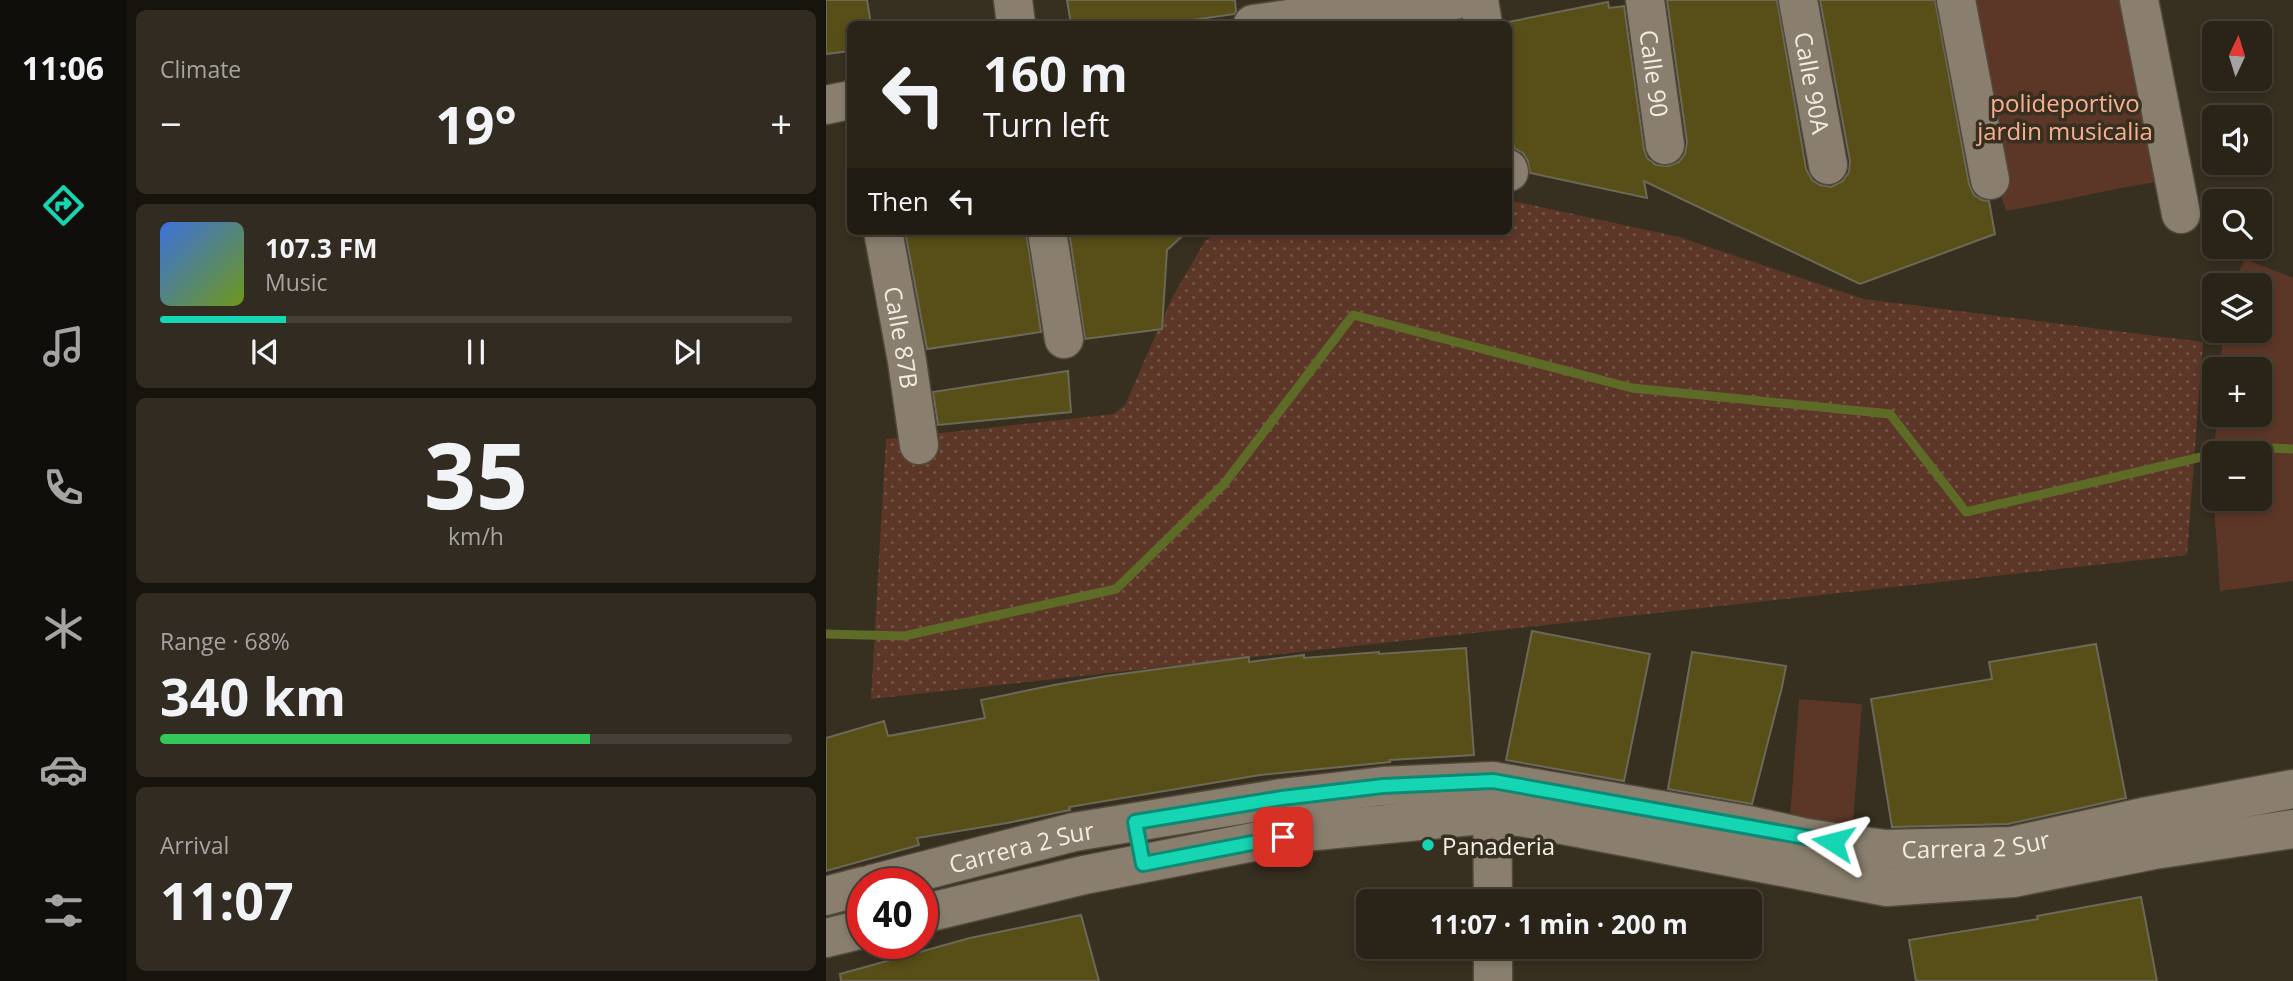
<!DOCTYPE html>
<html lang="en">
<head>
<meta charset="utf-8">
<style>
	body { margin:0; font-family:"Open Sans",sans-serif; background:#312b21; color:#f1f3f6; height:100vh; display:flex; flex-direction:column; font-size:26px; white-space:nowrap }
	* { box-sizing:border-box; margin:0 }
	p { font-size:23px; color:#a5a4a2 }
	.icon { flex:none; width:38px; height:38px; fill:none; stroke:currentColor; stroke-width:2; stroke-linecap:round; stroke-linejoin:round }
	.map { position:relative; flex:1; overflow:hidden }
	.panel { display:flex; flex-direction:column; gap:10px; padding:10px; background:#17130d; width:700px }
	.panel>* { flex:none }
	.guide { position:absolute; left:21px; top:21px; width:665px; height:214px; border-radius:10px; box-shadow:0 4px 10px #0003,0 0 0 2px #454037; background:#292318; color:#f1f3f6; overflow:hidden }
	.needle { width:46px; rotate:4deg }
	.fabs { position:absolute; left:1376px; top:21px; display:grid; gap:14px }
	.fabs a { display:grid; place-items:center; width:70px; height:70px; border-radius:10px; background:#292318; box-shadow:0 4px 10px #0003,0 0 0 2px #454037; font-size:35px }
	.speed { position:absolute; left:21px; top:868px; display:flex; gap:14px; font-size:35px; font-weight:700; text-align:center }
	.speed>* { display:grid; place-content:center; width:91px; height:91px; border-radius:50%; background:#292318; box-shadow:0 4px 10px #0003,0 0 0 2px #454037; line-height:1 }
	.speed .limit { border:10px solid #d22; background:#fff; color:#111 }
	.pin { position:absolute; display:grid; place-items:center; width:60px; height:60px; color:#fff; margin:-30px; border-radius:14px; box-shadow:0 4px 10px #0006 }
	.me { position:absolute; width:77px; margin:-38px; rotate:279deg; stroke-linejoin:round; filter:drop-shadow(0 0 5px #0008) }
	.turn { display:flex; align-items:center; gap:24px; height:147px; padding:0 21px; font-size:32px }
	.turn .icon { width:91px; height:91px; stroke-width:2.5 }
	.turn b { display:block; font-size:49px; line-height:60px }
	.then { display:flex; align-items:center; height:66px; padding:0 21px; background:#0003; gap:14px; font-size:26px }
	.big { font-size:52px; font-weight:700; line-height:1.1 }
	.panel .card { flex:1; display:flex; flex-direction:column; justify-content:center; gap:10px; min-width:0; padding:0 24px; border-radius:10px; background:#312b21 }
	.panel .dial { align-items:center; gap:0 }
	.dial b { font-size:91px; line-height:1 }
	.song { display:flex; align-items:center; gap:21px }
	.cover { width:84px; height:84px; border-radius:10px; background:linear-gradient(135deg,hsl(220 70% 55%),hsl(80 70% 35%)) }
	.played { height:7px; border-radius:4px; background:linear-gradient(90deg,#16d5b3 20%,#454037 20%) }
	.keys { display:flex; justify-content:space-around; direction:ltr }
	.heat { display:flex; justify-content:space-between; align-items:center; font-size:38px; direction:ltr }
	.charge { height:10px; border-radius:5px; background:linear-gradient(90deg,#34c759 68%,#454037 0) }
	.trip { position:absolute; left:530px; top:889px; width:406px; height:70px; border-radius:10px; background:#292318; box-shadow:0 4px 10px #0003,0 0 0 2px #454037; font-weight:700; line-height:70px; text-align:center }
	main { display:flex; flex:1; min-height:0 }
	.menu { display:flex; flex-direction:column; width:126px; justify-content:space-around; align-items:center; background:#100e0a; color:#a5a4a2 }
	.menu .icon { width:49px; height:49px }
	.menu .selected { color:#16d5b3 }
	.menu b { font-size:32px; color:#f1f3f6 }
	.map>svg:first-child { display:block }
	.grass { fill:url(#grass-dots) }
	.green { fill:#5c3727 }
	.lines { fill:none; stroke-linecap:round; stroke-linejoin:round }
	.stream { stroke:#5e6b27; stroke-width:9 }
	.building { fill:#584e18; stroke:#6c6957; stroke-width:2 }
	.minor-casing { stroke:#524a3d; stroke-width:41 }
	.minor { stroke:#8a7f6e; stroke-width:38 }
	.route-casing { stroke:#0e8a74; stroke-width:18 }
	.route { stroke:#16d5b3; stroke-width:12 }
	.poi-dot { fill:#16d5b3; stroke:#372f20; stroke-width:2.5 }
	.labels { text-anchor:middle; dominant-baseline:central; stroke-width:7; stroke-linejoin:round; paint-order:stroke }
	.street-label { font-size:24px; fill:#f2ece3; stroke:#372f20 }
	.park-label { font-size:24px; fill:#faaf91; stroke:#372f20 }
	.poi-label { font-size:24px; fill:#f2ece3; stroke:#372f20; text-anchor:start }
</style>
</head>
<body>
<main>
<nav class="menu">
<b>11:06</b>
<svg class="icon selected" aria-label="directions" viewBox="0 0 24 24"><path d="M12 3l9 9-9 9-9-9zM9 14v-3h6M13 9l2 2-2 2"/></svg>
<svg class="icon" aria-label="music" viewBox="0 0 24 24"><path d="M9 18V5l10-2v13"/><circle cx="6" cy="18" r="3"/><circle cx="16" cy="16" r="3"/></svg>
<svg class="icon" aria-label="phone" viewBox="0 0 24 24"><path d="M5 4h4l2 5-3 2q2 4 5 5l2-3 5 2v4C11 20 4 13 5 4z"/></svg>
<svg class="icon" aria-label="climate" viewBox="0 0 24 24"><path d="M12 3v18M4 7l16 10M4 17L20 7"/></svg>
<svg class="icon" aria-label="car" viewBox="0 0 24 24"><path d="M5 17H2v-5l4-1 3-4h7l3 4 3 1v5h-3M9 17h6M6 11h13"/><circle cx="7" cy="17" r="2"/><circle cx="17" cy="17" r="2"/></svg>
<svg class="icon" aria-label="filters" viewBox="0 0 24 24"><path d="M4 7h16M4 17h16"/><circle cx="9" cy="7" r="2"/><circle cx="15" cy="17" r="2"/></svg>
</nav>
<section class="panel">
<div class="card"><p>Climate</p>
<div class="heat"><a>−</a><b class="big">19°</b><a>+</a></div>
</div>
<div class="card">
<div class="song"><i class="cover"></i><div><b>107.3 FM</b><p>Music</p></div></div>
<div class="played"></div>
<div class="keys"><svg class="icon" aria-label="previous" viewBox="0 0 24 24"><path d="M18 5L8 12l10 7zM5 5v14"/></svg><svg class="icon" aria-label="pause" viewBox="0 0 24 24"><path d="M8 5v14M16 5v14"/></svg><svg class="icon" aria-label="next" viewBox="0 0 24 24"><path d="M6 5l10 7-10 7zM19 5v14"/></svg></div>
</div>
<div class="card dial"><b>35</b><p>km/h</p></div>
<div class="card"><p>Range · 68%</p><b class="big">340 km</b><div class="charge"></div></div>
<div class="card"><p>Arrival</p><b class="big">11:07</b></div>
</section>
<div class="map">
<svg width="1467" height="981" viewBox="0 0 1467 981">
	<defs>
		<pattern id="grass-dots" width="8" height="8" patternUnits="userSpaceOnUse" patternTransform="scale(1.75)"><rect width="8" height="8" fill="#5c3727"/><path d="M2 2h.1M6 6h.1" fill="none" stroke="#745446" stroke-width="1.8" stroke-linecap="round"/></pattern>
	</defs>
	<rect width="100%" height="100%" fill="#372f20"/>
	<!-- grass -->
	<path class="grass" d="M683,200l170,37 185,62 339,43 -16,213 -1316,144 15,-260 228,-25 11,-9 48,-109 32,-55 13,-10h290z"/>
	<!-- green -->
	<g class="green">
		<path d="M1138,0h158l40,181c-53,8 -103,21 -156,30l-5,-16z"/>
		<path d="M1419,259l48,19v303l-73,10 -7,-101 1,9h45v-46h-2l5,-4 -48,5 3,-39h42v-46h-39l3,-38h36v-46h-26z"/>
		<path d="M973,699l63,5 -9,119 -63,-5z"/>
	</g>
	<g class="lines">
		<!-- stream -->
		<g class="stream">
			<path d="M1391,453l25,-6 51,2"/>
			<path d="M0,634l78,2 212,-47 108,-105 129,-169 279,73 258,26 76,98 248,-58"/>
		</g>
	</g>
	<!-- building -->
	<g class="building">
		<path d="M0,0h41l4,24h-21v27l-24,3z"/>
		<path d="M241,0h168l1,11 -2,3 -69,10h-94z"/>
		<path d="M841,0h110l29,169 6,11 8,5 11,2 12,-6 6,-9 1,-11 -30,-161h115l34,184 5,11 8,5 7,1 6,33 -135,50 -216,-103 3,17 -117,-25 -2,-12 -5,-8 -9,-5 -6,-45v-81l100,-20 1,6 15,-2 20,143 3,9 9,7 13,1 10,-4 6,-8 2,-12z"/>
		<path d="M79,231h121l15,101 -114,17z"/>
		<path d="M243,231h119l-21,19 -5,79 -77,10z"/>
		<path d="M242,371l3,41 -133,13 -5,-33z"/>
		<path d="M706,631l118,23 -26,127 -118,-21z"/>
		<path d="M1270,644l30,154 -118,26 -116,3 -21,-128 121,-20 -3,-17z"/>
		<path d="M640,648l8,107 -84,5v2l-130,13 -191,32 1,3 -63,13 -90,15 2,7 -93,26v-133l58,-17 4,15 97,-18 -4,-18 73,-15 52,-9 143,-19v5l55,-7v3l75,-6v2z"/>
		<path d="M866,652l94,14 -4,21 -30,117 -84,-15z"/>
		<path d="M1315,897l16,84h-241l-7,-41 129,-21 -1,-3z"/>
		<path d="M255,915l18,66h-258l-1,-7 130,-36z"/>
	</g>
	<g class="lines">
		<!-- minor casing -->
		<g class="minor-casing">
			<g id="minor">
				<path d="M187,0l3,24"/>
				<path d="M653,0l4,24"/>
				<path id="s1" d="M819,0l20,145"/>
				<path id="s2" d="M972,0l30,165"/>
				<path d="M1130,0l34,180"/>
				<path d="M1313,0l42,214"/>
				<path d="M427,24l71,-10 131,-14"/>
				<path d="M0,105l24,-5"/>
				<path d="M682,169l1,3"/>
				<path id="s3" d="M57,231l24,130 12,84"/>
				<path d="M221,231l17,108"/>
				<path d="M666,788l1,113"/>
				<path id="s4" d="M46,884l202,-52 208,-34 101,-12 110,-5 260,45 54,12 78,11 126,-3 132,-29 150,-28"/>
				<path d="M0,896l37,-10"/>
				<path d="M96,914l162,-39 221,-43 187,-18 34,4 361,69 126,-9 141,-28 139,-21"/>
				<path d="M0,938l37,-9"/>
				<path d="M667,947v34"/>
			</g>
		</g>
		<!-- minor -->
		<use href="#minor" class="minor"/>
	</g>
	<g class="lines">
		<!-- route casing -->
		<g class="route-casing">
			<path id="route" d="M457,837l-140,27 -8,-42 147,-24 101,-12 110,-5 340,61"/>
		</g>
		<!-- route -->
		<use href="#route" class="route"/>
	</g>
	<!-- markers -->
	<circle class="poi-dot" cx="602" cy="845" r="7"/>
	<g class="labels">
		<!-- street labels -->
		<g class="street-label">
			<text stroke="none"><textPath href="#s1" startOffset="74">Calle 90</textPath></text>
			<text stroke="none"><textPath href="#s2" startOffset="84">Calle 90A</textPath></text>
			<text stroke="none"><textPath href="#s3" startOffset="108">Calle 87B</textPath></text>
			<text stroke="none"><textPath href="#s4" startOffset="1120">Carrera 2 Sur</textPath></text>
			<text stroke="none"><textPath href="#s4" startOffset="154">Carrera 2 Sur</textPath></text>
		</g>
		<!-- park labels -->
		<g class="park-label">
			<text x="1239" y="102">polideportivo<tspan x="1239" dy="28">jardin musicalia</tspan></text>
		</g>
		<!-- poi labels -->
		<g class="poi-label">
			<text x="616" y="845">Panaderia</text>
		</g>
	</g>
</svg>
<div class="fabs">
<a><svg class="needle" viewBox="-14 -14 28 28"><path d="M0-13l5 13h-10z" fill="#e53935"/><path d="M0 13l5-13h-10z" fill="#a5a4a2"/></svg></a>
<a><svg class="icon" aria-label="sound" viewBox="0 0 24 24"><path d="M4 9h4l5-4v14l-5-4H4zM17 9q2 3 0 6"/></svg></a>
<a><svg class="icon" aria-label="search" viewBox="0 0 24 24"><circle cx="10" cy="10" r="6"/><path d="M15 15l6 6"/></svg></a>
<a><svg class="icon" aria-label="layers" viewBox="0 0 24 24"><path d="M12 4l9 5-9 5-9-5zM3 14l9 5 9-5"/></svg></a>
<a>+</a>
<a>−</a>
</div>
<div class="speed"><div class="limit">40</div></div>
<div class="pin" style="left:457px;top:837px;background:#d93025"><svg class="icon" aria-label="arrive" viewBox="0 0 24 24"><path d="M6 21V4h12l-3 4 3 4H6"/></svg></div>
<svg class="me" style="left:1007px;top:842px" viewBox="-20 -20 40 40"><path d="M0-17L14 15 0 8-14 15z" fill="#16d5b3" stroke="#fff" stroke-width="4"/></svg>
<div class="trip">11:07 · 1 min · 200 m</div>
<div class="guide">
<div class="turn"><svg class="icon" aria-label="left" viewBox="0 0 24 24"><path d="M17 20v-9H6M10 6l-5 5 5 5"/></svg><div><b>160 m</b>Turn left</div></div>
<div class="then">Then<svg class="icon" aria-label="left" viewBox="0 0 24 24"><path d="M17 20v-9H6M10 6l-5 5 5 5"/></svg></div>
</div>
</div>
</main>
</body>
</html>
